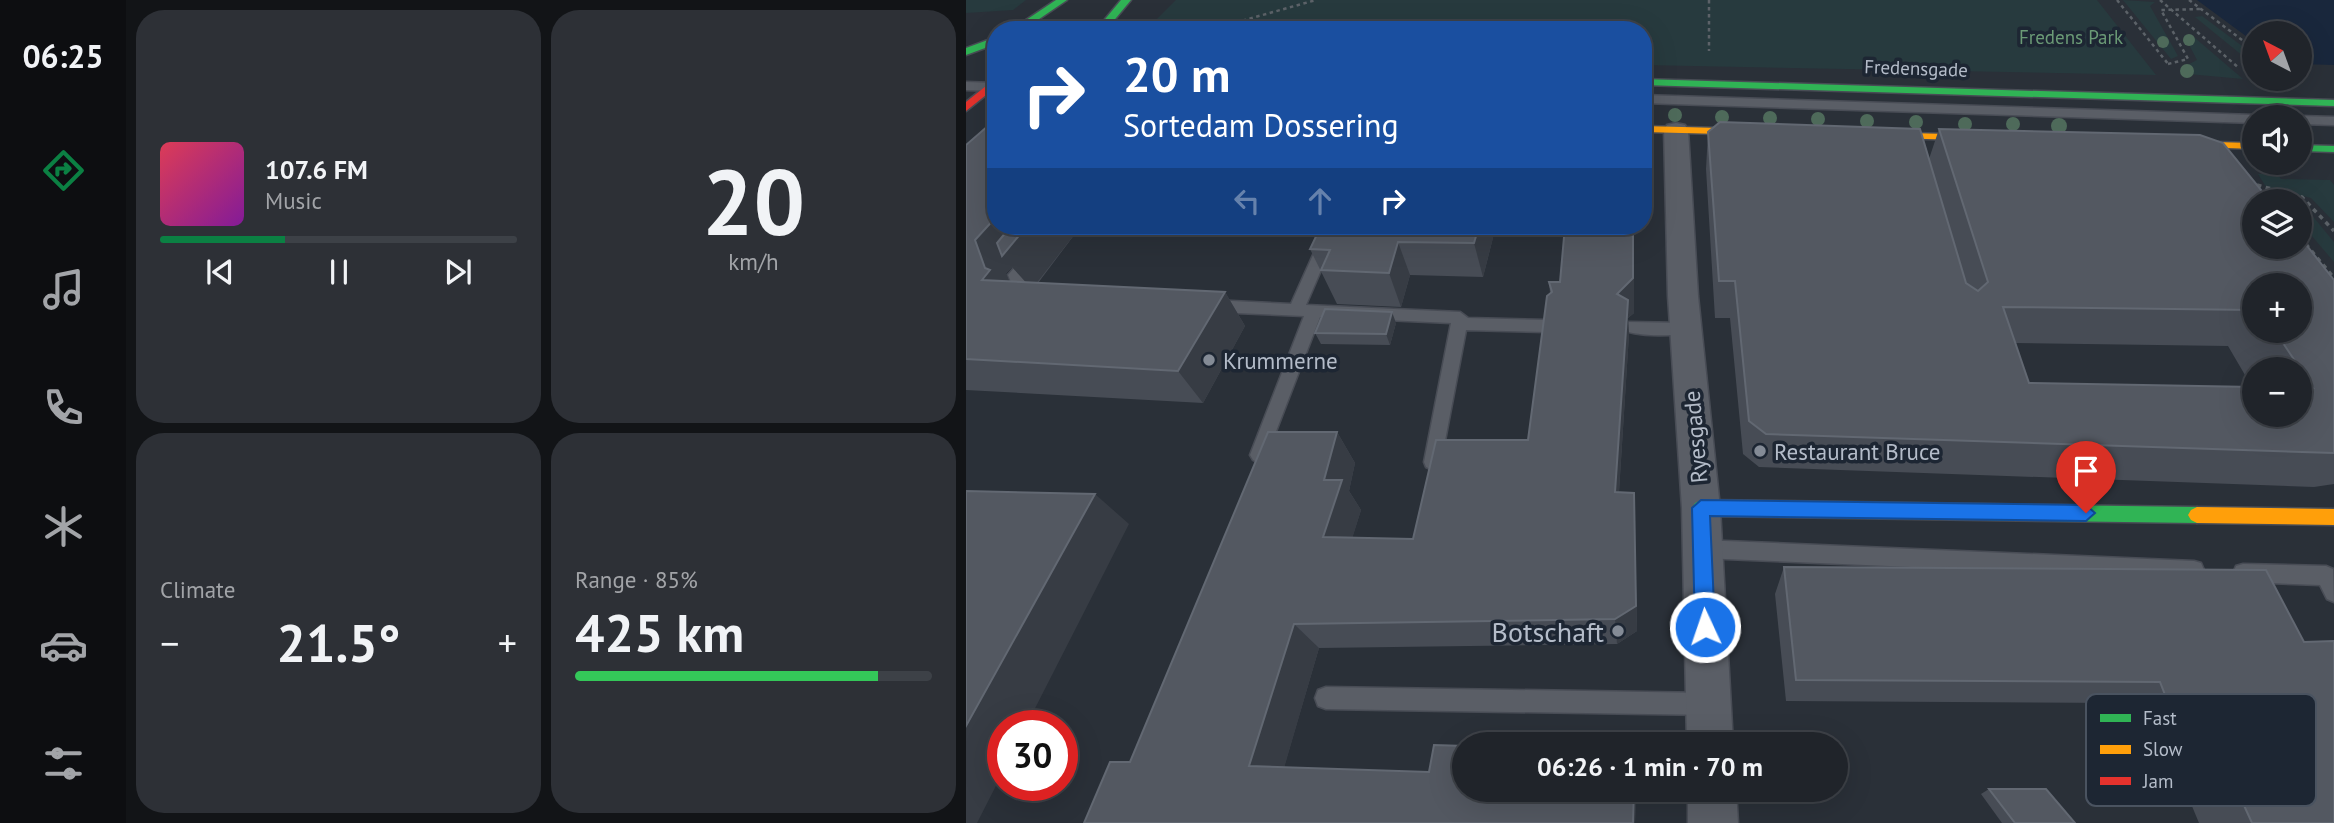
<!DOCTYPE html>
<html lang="en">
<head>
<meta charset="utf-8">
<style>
	body { margin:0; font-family:"PT Sans",sans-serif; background:#2d3036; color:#f1f3f6; height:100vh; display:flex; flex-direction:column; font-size:26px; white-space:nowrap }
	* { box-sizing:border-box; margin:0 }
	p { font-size:23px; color:#a2a4a8 }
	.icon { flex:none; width:38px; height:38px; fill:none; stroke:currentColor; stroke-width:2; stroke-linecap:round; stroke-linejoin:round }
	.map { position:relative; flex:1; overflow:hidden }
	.panel { display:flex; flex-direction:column; gap:10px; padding:10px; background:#121417; width:840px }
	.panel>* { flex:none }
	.guide { position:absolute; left:21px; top:21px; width:665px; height:214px; border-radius:28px; box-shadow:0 7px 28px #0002,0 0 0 2px #3d4147; background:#1a4fa0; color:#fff; overflow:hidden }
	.needle { width:46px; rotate:319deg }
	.fabs { position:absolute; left:1276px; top:21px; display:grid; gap:14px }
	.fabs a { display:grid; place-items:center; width:70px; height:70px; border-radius:50%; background:#20242a; box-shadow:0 7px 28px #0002,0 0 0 2px #3d4147; font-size:35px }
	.speed { position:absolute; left:21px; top:710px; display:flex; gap:14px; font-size:35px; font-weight:700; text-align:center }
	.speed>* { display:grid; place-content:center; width:91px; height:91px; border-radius:50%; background:#20242a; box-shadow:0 7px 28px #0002,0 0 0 2px #3d4147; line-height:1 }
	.speed .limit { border:10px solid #d22; background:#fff; color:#111 }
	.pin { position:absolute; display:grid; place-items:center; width:60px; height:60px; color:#fff; margin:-72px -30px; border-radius:50% 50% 50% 0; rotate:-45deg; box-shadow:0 0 7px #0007 }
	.pin .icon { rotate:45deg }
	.me { position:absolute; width:77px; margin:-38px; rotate:357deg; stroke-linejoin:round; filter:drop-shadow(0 0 5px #0008) }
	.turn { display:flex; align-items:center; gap:24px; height:147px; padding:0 21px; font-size:32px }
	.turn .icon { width:91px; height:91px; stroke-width:2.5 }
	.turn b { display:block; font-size:49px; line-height:60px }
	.lanes { display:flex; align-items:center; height:66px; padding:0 21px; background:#0003; justify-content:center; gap:35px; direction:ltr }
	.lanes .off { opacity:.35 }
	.big { font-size:52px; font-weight:700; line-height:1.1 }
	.panel .widget { flex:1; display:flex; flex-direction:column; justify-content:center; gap:10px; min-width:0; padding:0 24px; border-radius:28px; background:#2d3036 }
	.panel .dial { align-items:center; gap:0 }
	.dial b { font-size:91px; line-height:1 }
	.song { display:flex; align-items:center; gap:21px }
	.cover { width:84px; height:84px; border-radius:10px; background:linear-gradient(135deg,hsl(350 70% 55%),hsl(290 70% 35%)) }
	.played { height:7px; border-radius:4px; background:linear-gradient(90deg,#0b8043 35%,#3d4147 35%) }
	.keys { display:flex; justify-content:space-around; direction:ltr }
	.heat { display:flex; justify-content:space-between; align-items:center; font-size:38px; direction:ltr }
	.charge { height:10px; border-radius:5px; background:linear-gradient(90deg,#34c759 85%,#3d4147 0) }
	.panel .tiles { flex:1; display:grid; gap:10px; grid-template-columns:repeat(2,1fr) }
	.trip { position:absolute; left:486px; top:732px; width:396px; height:70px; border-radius:35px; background:#20242a; box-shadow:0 7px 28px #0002,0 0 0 2px #3d4147; font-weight:700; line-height:70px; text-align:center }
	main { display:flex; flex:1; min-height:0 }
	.dock { display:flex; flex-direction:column; width:126px; justify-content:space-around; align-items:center; background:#0d0e11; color:#a2a4a8 }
	.dock .icon { width:49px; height:49px }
	.dock .selected { color:#0b8043 }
	.dock b { font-size:32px; color:#f1f3f6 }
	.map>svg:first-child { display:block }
	.green { fill:#273a3e }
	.water { fill:#19273c }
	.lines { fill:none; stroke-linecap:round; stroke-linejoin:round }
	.lane-casing { stroke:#484c55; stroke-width:3 }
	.street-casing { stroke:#484c55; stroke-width:3 }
	.fast-casing { stroke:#484c55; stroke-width:3 }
	.slow-casing { stroke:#484c55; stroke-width:3 }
	.jam-casing { stroke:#484c55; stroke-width:3 }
	.path-far1 { stroke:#5c6268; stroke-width:2.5; stroke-dasharray:3.5 3.5; stroke-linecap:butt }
	.path { stroke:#5c6268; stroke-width:3.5; stroke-dasharray:4.5 4.5; stroke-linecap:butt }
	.lane { fill:#5a5e66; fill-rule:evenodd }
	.street { fill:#5a5e66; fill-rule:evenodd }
	.fast { fill:#30b455; fill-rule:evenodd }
	.slow { fill:#ff9f0a; fill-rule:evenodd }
	.jam { fill:#e5322d; fill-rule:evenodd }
	.tree { fill:#4e6a5a }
	.wall { fill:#474c55; fill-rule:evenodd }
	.shaded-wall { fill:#373c44 }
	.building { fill:#535861; stroke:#626872; stroke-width:2; fill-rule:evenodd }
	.route { fill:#1a73e8; stroke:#114b97; stroke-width:2 }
	.poi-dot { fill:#848b96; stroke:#1d2633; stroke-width:2.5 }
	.labels { text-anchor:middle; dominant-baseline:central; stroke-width:7; stroke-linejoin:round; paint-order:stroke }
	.far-park-label { font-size:19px; fill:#6b9a76; stroke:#1d2633 }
	.far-street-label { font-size:19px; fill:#b4bcc9; stroke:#1d2633 }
	.poi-label { font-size:23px; fill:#b4bcc9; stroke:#1d2633; text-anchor:start }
	.street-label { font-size:23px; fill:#b4bcc9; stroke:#1d2633 }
	.near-poi-label { font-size:28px; fill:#b4bcc9; stroke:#1d2633; text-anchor:end }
	.key { fill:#1d2633; stroke:#4a5360; stroke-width:2 }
	.key-label { font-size:19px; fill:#b4bcc9 }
</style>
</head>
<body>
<main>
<nav class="dock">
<b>06:25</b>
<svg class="icon selected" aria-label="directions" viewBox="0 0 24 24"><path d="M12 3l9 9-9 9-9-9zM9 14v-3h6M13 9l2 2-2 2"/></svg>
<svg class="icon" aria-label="music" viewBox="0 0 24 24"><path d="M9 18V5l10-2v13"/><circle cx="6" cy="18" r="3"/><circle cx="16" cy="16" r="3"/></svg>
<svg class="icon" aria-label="phone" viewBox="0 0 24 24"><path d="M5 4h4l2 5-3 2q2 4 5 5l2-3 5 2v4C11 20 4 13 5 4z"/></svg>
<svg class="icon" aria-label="climate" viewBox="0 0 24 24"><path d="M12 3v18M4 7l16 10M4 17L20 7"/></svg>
<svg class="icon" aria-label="car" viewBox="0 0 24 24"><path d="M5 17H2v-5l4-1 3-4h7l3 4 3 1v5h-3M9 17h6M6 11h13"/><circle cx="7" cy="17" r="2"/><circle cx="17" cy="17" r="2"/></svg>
<svg class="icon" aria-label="filters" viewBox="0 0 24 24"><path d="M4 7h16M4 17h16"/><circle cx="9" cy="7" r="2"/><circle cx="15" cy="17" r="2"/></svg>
</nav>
<section class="panel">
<div class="tiles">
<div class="widget">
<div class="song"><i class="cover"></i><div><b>107.6 FM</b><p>Music</p></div></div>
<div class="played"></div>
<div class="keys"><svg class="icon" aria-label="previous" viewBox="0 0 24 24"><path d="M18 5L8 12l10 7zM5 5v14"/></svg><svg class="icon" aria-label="pause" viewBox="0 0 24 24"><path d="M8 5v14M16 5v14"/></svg><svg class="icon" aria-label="next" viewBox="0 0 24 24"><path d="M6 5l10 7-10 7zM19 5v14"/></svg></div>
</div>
<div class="widget dial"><b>20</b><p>km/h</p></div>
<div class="widget"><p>Climate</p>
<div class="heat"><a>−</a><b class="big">21.5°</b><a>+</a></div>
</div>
<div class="widget"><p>Range · 85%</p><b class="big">425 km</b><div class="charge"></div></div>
</div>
</section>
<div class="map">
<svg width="1368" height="823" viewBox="0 0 1368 823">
	<rect width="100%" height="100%" fill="#2a3038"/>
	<!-- green -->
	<g class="green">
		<path d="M0,0h60l-13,10 -47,3z"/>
		<path d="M210,0h921l59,75 -513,-10v-35h-462l10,-10h-35z"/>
		<path d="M1157,0l32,2 -5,4 28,50 -7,3z"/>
		<path d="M1236,16l52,39v10l-59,-48z"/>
		<path d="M1218,35l11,3 48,41 -55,-5 -4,-3 1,-5 12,-6z"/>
		<path d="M1292,174h19l4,5 49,1 4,5v37l-23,-24 -16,-4 4,7h-17l-16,-14z"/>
		<path d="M1334,201l34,41v20l-34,-40z"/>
	</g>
	<!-- water -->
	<path class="water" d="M1231,0h137v65l-34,-1v-31h-46v9z"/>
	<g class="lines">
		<!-- lane casing -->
		<g class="lane-casing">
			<g id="lane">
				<path d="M0,82l30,1v8l-30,-1z"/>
				<path d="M677,95l611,20 5,2h-5v6l-611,-20z"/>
				<path d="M1334,116l34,1v8l-34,-1v-7h-4z"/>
				<path d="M84,226h15l-41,50 6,16 8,5 -8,5 -11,-1 -11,-26z"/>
				<path d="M360,226h14l-34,79 154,7 8,6 78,2 8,6 -8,6 -80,-2 -26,137 -7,3 -7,-3 -2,-5 27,-139 -131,-6 -55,143 -6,3 -6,-3 -3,-5 54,-139 -92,-4 -8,-6 8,-6 79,4z"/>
				<path d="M663,322l57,1 8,6c-7,9 -66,8 -73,-1z"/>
				<path d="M735,540l493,21 7,2 3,7 -3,7 -7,2 -493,-21 -7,-3 -3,-6 3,-6z"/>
				<path d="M1277,564l83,2 7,3 1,33 -7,-3 -7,-14 -77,-3 -7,-2 -3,-7 3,-7z"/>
				<path d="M360,687l383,6 8,3 3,8 -3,8 -8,3 -383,-6 -8,-3 -3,-8 3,-8z"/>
			</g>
		</g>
		<!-- street casing -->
		<g class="street-casing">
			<g id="street">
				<path d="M710,123l9,2 3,5 10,166 22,212 13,236h-46l-5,-236 -14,-212 -4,-166 3,-5z"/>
				<path d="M722,789h48l2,34h-50z"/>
			</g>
		</g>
		<!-- fast casing -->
		<g class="fast-casing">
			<g id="fast">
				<path d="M90,0h11l-44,30h-12z"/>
				<path d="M155,0h10l-25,30h-10z"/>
				<path d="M30,37v7l-30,11v-7z"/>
				<path d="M677,79l691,21v6l-691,-21z"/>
				<path d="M1334,145l34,1v6l-34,-1z"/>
				<path d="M735,500l496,7 6,3 3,5 -3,5 -6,3 -496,-7 -6,-3 -3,-5 3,-5z"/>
			</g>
		</g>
		<!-- slow casing -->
		<g class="slow-casing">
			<g id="slow">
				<path d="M677,126l117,3 6,3 -6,3 -117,-3z"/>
				<path d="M903,132l119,3 6,3 -6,3 -123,-4 -2,-2z"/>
				<path d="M1208,141l80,2v6l-84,-3 -2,-2z"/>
				<path d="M1231,507l137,2v16l-137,-2 -6,-3 -3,-5 3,-5z"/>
			</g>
		</g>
		<!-- jam casing -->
		<g class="jam-casing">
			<path id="jam" d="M30,78v9l-30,24v-9z"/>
		</g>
		<!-- path-far1 -->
		<g class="path-far1">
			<path d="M743,0v51"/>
			<path d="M1151,0l52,65"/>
			<path d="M1194,0l79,68"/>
			<path d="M1223,0l65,49"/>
			<path d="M243,30l107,-30"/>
			<path d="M1202,64l20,-5 -27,-49 40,-1"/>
		</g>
		<!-- path -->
		<g class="path">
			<path d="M1291,185l45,12 32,34"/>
			<path d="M1334,237l34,41"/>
		</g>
		<!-- lane -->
		<use href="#lane" class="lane"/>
		<!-- street -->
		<use href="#street" class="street"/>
		<!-- fast -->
		<use href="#fast" class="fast"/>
		<!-- slow -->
		<use href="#slow" class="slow"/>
		<!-- jam -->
		<use href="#jam" class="jam"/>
	</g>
	<!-- trees -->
	<g class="tree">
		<circle cx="1223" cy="40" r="6"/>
		<circle cx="1197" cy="42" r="6"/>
		<circle cx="1221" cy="71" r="7"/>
		<circle cx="709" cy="115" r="7"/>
		<circle cx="756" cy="117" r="7"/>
		<circle cx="804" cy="118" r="7"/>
		<circle cx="852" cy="119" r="7"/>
		<circle cx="901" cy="121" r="7"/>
		<circle cx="950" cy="122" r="7"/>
		<circle cx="999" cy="124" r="7"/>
		<circle cx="1047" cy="124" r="7"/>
		<circle cx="1093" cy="126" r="8"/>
	</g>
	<!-- wall -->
	<g class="wall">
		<path d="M973,129l395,151v204l-20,3 -555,-20 -16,-13 -13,-136h-15l-9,-149 2,-37 221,27zM1288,285l46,46h-46zM1049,343l213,3 24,41 -223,-4zM1288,369h46v46h-46z"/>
		<path d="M0,145l30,81h85l-43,57 187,9 20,34 -42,77 -237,-13zM46,267l14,15 -17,-1 -3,-8z"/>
		<path d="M355,226h175l-13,51 -73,-2 -9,32 -64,-3 -27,-55z"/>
		<path d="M599,226h69v87l-6,5 1,16 -10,158 15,1 3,138 -20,13 -298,4 -35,119 145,5 5,-27 31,1v43h171l-1,34h-551l26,-61h20l138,-330h69l18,31 -6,28 12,19 -9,28 61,1 23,-99h92l19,-144 3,-3 -1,-11h11z"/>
		<path d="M430,323l-6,22 -69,-1 -6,-11z"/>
		<path d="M818,567l482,3 68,253h-135l-17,-41 -31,-2 -28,-77 -337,-2 -11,-107z"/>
		<path d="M1023,789l86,34h-73l-21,-29z"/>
	</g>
	<!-- shaded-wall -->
	<g class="shaded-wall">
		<path d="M30,217v9h85l-49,63 -20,-22 -6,6 9,23 -33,-16 -7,-40z"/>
		<path d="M513,226h17l-13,51 -9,-34z"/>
		<path d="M667,226h1v87l-6,5 1,16 -12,188 -2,-30 2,-198z"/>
		<path d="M432,242l12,33 -9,32 -12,-34z"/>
		<path d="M259,292l20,34 -42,77 -25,-32z"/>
		<path d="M426,312l4,11 -6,22 -4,-11z"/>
		<path d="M371,432l18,31 -6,28 12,19 -17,55 -21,-28 1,-57z"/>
		<path d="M668,493l3,138 -20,13 -2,-25z"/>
		<path d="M129,494l34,30 -103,202h-23v46l-26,51h-11v-97z"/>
		<path d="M328,624l25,24 -39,134 -31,-16z"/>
		<path d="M668,789h2v4l-1,30h-2z"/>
	</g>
	<!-- building -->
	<g class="building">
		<path d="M30,119v98l-21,23 10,28 5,2 -8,10 243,12 -47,79 -212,-12v-214z"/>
		<path d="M754,122l200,7 46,154 12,8 10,-9 -49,-153 261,6 23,8 47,58h-16v46h46v-10l34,43v173l-568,-19 -17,-13 -14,-140h-16l-11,-149zM1288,285h46v46h-25l38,57h-13v27h-46v-28l-225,-4 -26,-76 251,3z"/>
		<path d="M45,226h16l-25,30 -5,-13z"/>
		<path d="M355,226h158l-5,17 -76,-1 -9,31 -68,-3 9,-20 -20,-1z"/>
		<path d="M599,226h68v52l-16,16 11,6 -13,192 19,1 2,113 -21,13 -321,5 -45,142 180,6 5,-27 31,1v43h169l-1,34h-549l26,-61h20l138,-330h69l-13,48h18l-19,57 90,2 23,-99h92l19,-144 5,-4 -3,-10h11z"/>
		<path d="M359,309l67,3 -6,22 -71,-1z"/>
		<path d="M0,491l129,3 -129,232z"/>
		<path d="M818,567l482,3 38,72 30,-1v182h-82l-26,-57 -34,-2 -32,-82 -364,-2z"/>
		<path d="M1023,789h57l29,34h-60z"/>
	</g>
	<!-- route -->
	<path class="route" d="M735,500l385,5 9,8 -9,8 -376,-5 5,111 -3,6 -7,3 -7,-3 -3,-6 -3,-119z"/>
	<!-- markers -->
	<g class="poi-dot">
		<circle cx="243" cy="360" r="7"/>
		<circle cx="794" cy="451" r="7"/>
		<circle cx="652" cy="631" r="7"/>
	</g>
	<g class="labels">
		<!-- far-park labels -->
		<g class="far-park-label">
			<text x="1105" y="37">Fredens Park</text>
		</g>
		<!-- far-street labels -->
		<g class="far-street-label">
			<text transform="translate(950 68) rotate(2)">Fredensgade</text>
		</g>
		<!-- poi labels -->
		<g class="poi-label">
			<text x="257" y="360">Krummerne</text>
			<text x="808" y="451">Restaurant Bruce</text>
		</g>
		<!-- street labels -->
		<g class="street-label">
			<text transform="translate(729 437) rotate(-95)">Ryesgade</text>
		</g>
		<!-- near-poi labels -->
		<g class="near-poi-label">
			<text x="638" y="631">Botschaft</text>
		</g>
	</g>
	<!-- legend -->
	<rect x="1120" y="694" width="230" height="112" rx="10" class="key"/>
	<rect x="1134" y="714" width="31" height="8" fill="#30b455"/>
	<rect x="1134" y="745" width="31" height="9" fill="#ff9f0a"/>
	<rect x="1134" y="777" width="31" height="8" fill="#e5322d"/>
	<g class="key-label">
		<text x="1177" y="725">Fast</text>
		<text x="1177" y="756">Slow</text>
		<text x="1177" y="788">Jam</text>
	</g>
</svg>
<div class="fabs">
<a><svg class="needle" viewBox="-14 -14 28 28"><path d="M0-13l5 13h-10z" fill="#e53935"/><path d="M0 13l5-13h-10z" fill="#a2a4a8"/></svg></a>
<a><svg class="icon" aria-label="sound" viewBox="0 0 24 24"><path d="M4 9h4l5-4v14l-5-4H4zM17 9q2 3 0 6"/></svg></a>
<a><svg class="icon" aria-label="layers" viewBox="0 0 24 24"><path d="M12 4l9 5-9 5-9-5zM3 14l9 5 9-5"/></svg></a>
<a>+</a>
<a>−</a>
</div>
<div class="speed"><div class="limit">30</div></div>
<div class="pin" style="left:1120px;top:513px;background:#d93025"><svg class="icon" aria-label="arrive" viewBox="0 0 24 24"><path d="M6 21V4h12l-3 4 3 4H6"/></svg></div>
<svg class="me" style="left:739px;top:627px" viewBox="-20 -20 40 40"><circle r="17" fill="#1a73e8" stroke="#fff" stroke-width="3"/><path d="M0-11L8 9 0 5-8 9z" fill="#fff"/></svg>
<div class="trip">06:26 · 1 min · 70 m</div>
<div class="guide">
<div class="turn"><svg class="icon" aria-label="right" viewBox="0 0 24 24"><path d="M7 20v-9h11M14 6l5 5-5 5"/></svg><div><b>20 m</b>Sortedam Dossering</div></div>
<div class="lanes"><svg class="icon off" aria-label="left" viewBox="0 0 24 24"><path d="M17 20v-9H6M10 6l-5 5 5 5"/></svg><svg class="icon off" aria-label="ahead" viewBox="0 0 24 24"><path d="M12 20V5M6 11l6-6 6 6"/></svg><svg class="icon" aria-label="right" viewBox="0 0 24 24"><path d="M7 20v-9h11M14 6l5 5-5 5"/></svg></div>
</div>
</div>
</main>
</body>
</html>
